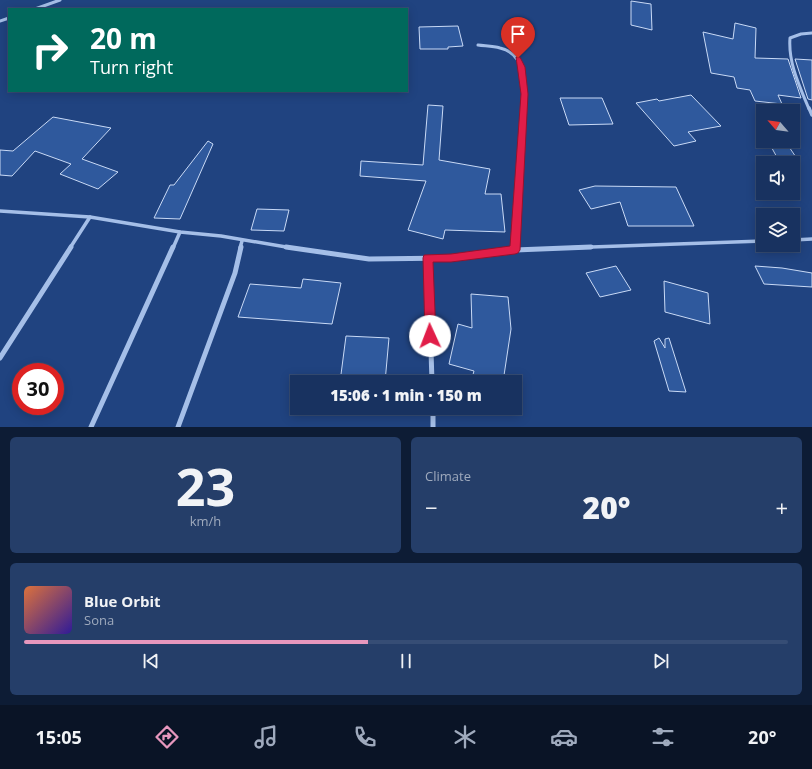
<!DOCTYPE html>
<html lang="en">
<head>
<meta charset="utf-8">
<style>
	body { margin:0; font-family:"Open Sans",sans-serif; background:#253e69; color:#f1f3f6; height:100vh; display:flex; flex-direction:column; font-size:15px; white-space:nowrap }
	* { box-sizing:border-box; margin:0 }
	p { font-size:13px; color:#9faabd }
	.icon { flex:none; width:22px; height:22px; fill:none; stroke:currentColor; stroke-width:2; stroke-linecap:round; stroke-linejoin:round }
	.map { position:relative; height:427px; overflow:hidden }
	.drawer { display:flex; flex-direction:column; gap:10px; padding:10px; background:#0d1c35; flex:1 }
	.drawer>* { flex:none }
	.banner { position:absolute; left:8px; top:8px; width:400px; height:84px; border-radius:0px; box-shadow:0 2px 10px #0003,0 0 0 1px #364d75; background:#00695c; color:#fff; overflow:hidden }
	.needle { width:26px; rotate:298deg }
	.fabs { position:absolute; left:756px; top:104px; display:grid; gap:8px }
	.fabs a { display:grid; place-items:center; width:44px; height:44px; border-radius:0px; background:#183260; box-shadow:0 2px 10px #0003,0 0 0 1px #364d75; font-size:20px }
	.speed { position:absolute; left:12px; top:363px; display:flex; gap:8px; font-size:20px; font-weight:700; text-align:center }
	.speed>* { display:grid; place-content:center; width:52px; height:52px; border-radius:50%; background:#183260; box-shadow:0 2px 10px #0003,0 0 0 1px #364d75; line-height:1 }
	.speed .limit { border:6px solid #d22; background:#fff; color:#111 }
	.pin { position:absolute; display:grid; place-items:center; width:34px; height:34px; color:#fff; margin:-41px -17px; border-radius:50% 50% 50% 0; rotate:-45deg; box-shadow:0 0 4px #0007 }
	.pin .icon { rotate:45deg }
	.me { position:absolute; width:44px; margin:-22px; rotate:358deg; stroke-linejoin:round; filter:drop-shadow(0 0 3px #0008) }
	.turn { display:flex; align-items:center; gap:14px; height:84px; padding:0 16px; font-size:18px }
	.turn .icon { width:52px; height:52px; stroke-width:2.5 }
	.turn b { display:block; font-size:28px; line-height:34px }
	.big { font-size:30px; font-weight:800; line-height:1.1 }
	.drawer .card { flex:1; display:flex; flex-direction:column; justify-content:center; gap:6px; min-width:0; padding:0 14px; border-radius:6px; background:#253e69 }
	.drawer .dial { align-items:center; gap:0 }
	.dial b { font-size:52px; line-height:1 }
	.song { display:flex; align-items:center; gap:12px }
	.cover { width:48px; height:48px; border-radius:6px; background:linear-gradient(135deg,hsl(20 70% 55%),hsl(250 70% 35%)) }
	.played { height:4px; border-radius:2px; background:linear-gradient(90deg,#e797bd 45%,#364d75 45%) }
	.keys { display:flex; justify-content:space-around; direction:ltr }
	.heat { display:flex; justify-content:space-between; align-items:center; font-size:22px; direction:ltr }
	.drawer .tiles { flex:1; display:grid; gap:10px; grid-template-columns:1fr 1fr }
	.card:last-child { grid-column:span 2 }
	.trip { position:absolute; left:290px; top:375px; width:232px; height:40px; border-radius:0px; background:#183260; box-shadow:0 2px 10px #0003,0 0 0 1px #364d75; font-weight:800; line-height:40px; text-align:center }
	.tabs { display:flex; height:64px; justify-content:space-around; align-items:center; background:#0a1426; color:#9faabd }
	.tabs .icon { width:28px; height:28px }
	.tabs .on { color:#e797bd }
	.tabs b { font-size:18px; color:#f1f3f6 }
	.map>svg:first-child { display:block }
	.building { fill:#2f599d; stroke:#c9daf6 }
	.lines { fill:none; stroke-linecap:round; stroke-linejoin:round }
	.minor-far2 { stroke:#a5bfe8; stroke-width:3 }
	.minor-far1 { stroke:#a5bfe8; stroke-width:3.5 }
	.minor { stroke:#a5bfe8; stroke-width:5 }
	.route { fill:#e11d48; stroke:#92132f }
</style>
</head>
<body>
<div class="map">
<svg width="812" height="427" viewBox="0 0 812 427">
	<rect width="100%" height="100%" fill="#204380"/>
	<!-- building -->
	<g class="building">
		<path d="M631,1l20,3 1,26 -21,-5z"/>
		<path d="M735,23l21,5 -1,30 33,1 13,39 -23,-3 4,9 -27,-3 -5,-11 -13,-2 -3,-11 -23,-4 -8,-41 30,7z"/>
		<path d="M458,26l5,20 -15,1v2h-28l-1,-22z"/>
		<path d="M795,59l17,1v40l-4,-1z"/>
		<path d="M691,95l30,31 -33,6 8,9 -22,5 -38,-43 21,-4 2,2z"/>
		<path d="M560,98h42l11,26 -44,1z"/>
		<path d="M428,105l15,1 -4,54 51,9 -5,25h16l4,38 -60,-2 -2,9 -35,-9 18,-49 -66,-5 1,-15 62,4z"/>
		<path d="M53,117l58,11 -29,31 36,13 -20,17 -38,-15 11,-10 -36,-13 -23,25 -12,-1v-25l13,1z"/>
		<path d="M208,141l5,3 -33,75 -26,-1 16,-33h4z"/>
		<path d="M768,141h17l15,22 -21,-2z"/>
		<path d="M595,186l81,1 18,39h-66l-8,-24 -29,7 -12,-19z"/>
		<path d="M257,209l32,1 -5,21 -33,-1z"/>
		<path d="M616,266l15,24 -31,7 -14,-24z"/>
		<path d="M755,266l27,2 30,5v14l-48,-3z"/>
		<path d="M303,279l38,4 -9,41 -94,-7 12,-33 51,4z"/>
		<path d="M664,281l44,12 2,31 -45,-12z"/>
		<path d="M471,294l37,3 3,32 -8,53h-16l-15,-4 2,-7 -25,-7 9,-40 14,4z"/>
		<path d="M346,336l43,2 -4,44h-45z"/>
		<path d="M659,338l6,10v-9l4,-1 17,54 -17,-1 -15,-50z"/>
		<path d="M336,408h47v4l-47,-3z"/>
	</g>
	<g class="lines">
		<!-- minor-far2 -->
		<g class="minor-far2">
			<path d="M35,9l25,-9"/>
			<path d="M0,21l9,-3"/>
			<path d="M478,45c7,1 15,1 22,3 27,6 25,38 24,61"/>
			<path d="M809,109c-9,-22 -21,-46 -19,-71l11,-4 11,-1"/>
		</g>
		<!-- minor-far1 -->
		<g class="minor-far1">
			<path d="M809,108l3,7"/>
			<path d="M0,211l90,6 90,15 41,4 71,12"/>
			<path d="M793,240l19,-1"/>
			<path d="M70,248l20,-31"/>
			<path d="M173,248l7,-16"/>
			<path d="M240,248l2,-7"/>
			<path d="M515,248l9,-140"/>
			<path d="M563,248l200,-7"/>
		</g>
		<!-- minor -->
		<g class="minor">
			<path d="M286,247l83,12 82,-1 64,-8 76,-3"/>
			<path d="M515,250v-3"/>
			<path d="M428,258l4,124"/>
			<path d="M0,358l71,-111"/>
			<path d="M433,408v19"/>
			<path d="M91,427l82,-180"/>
			<path d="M178,427l57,-154 6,-26"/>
		</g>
	</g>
	<!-- route -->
	<path class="route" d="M516,57h4l5,10 3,27 -8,156 -2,3 -3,1 -64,8h-18l3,74 -2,3 -4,2 -3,-2 -2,-3 -2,-78 1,-3 27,-1 59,-8 11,-152z"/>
</svg>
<div class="fabs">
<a><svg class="needle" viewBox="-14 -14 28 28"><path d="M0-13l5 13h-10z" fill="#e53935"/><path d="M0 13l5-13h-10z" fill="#9faabd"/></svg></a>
<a><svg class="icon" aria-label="sound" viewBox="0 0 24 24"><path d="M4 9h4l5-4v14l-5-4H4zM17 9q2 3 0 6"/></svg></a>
<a><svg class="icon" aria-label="layers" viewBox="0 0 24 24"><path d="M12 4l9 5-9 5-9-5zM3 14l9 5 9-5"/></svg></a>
</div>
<div class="speed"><div class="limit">30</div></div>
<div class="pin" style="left:518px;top:58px;background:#d93025"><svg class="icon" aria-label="arrive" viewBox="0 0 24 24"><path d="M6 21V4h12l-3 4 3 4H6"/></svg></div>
<svg class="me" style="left:430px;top:336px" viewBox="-20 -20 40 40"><circle r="19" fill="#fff"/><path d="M0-13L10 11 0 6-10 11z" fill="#e11d48"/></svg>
<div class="trip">15:06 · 1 min · 150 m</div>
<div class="banner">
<div class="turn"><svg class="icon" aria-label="right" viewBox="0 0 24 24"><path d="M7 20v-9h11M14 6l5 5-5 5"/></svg><div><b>20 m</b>Turn right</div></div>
</div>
</div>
<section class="drawer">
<div class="tiles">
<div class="card dial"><b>23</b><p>km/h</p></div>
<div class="card"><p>Climate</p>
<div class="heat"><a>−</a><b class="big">20°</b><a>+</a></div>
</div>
<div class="card">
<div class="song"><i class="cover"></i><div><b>Blue Orbit</b><p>Sona</p></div></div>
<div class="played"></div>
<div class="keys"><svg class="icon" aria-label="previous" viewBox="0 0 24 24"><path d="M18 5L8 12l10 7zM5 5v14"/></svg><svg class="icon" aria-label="pause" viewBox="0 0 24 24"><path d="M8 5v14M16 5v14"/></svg><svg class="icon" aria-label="next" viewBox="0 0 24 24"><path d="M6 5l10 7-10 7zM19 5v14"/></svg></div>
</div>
</div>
</section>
<nav class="tabs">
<b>15:05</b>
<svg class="icon on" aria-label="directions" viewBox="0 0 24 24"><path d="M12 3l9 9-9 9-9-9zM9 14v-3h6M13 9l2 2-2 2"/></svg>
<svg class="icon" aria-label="music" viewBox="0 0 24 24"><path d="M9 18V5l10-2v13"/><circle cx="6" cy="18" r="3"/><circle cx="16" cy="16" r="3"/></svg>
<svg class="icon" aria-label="phone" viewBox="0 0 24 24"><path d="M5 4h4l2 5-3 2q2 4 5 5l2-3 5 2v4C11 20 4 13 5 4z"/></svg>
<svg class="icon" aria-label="climate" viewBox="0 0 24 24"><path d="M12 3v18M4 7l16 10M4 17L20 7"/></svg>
<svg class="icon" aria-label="car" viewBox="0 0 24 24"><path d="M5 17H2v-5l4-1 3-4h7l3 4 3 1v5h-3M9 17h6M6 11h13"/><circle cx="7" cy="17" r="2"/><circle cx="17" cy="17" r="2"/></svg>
<svg class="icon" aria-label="filters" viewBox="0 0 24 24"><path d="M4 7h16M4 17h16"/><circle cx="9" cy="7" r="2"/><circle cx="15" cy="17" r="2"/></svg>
<b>20°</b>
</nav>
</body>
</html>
